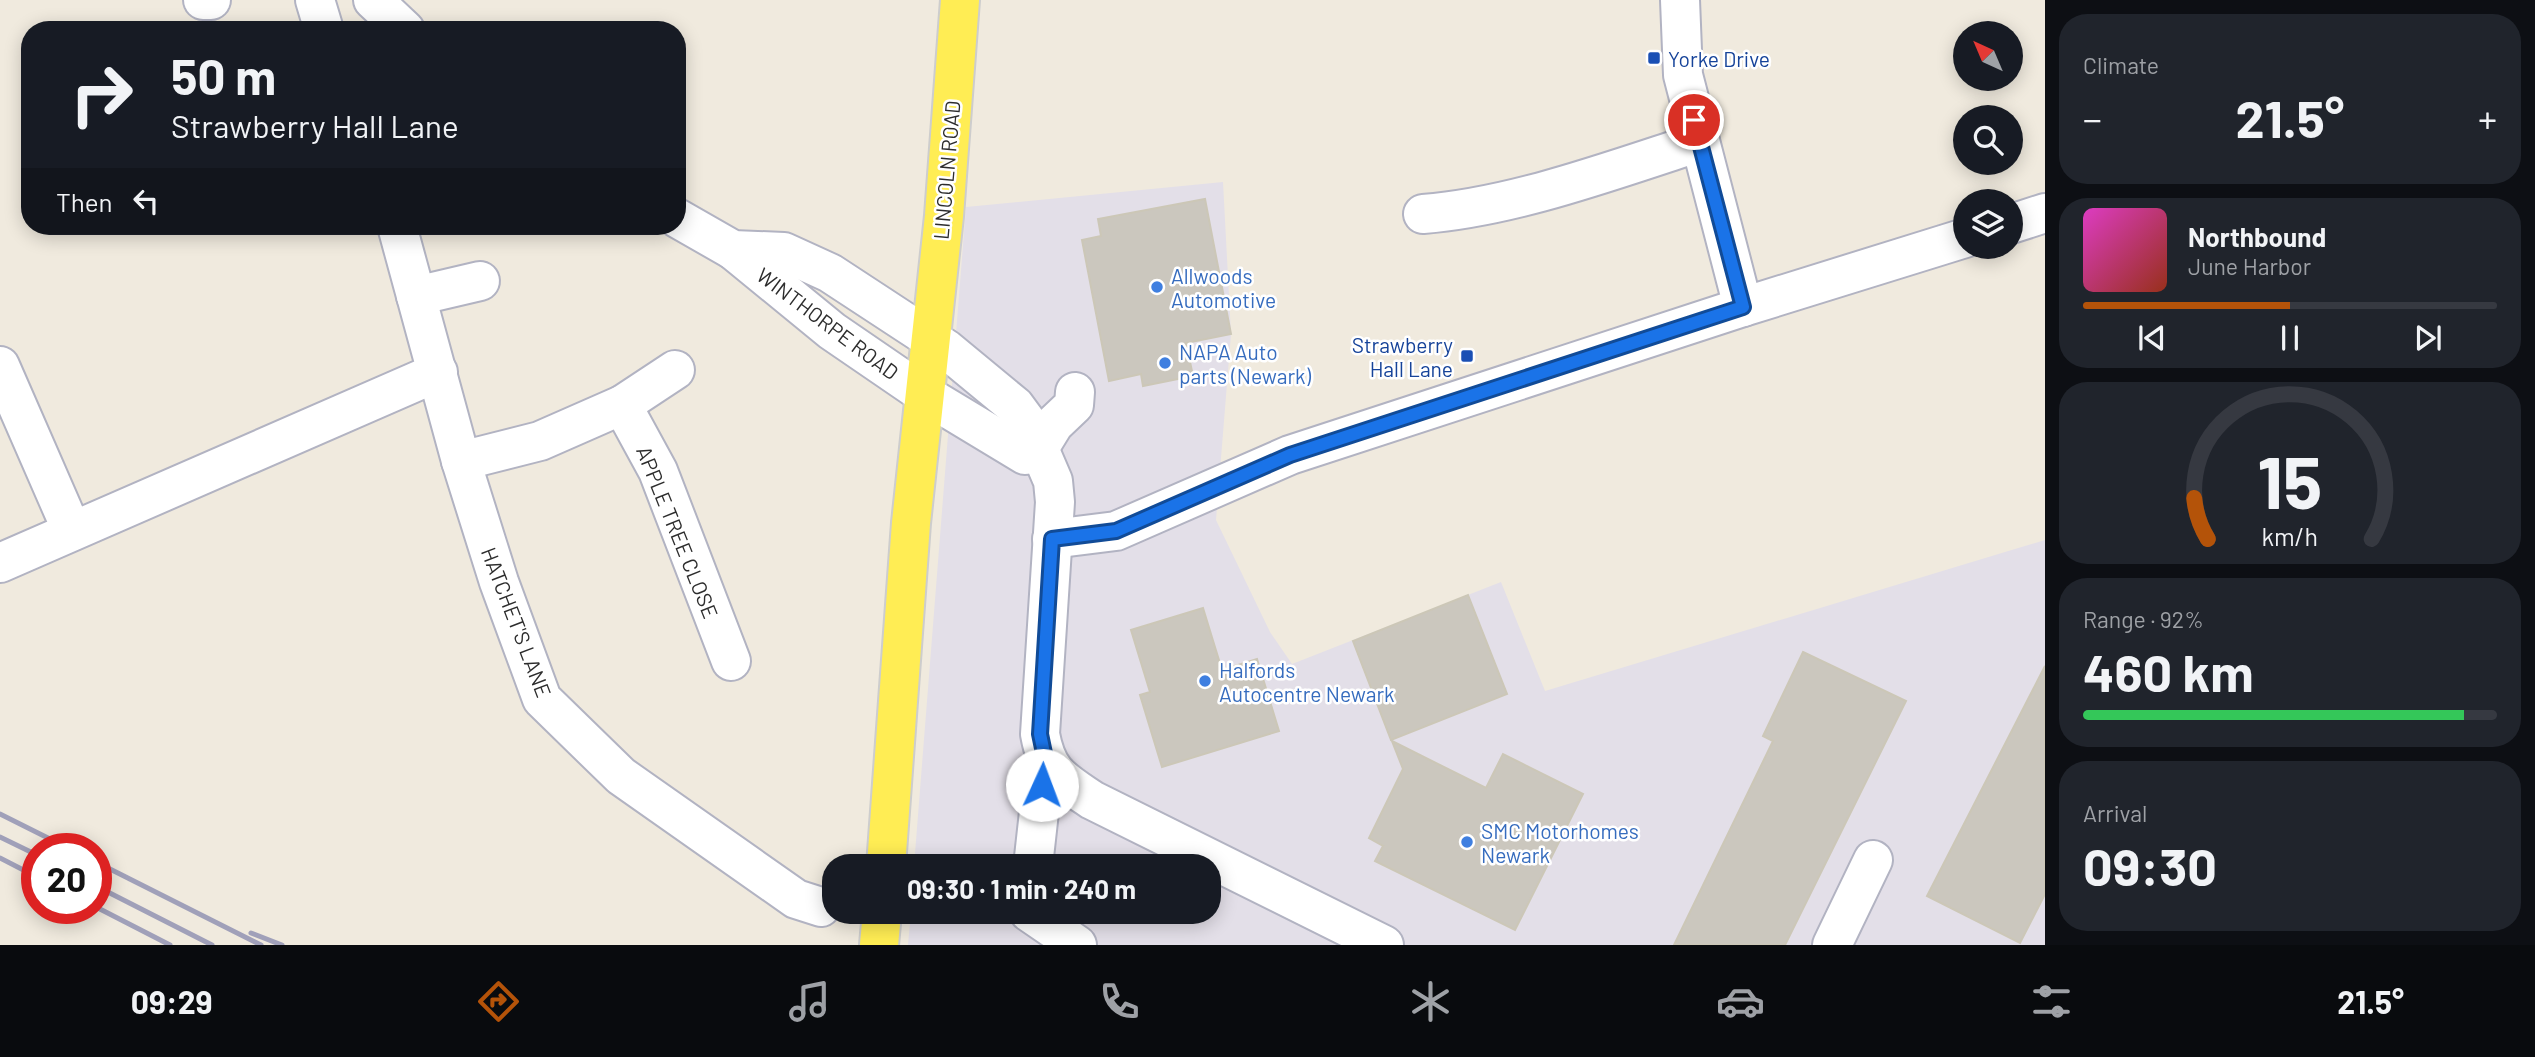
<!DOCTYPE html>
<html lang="en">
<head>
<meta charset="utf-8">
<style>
	body { margin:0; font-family:Barlow,sans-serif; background:#20242c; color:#f1f3f6; height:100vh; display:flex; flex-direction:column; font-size:26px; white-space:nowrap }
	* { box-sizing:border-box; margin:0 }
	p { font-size:23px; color:#9ea1a6 }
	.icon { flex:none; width:38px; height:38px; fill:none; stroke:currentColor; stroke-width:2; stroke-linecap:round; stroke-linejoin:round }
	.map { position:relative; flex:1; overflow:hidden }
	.panel { display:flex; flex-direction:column; gap:14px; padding:14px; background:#0d0f14; width:490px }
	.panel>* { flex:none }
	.hud { position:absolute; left:21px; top:21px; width:665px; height:214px; border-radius:28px; box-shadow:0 4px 18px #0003; background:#171b24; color:#f1f3f6; overflow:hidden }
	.needle { width:46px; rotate:316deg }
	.tools { position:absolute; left:1953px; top:21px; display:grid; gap:14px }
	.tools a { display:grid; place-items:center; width:70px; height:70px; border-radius:50%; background:#171b24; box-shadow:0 4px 18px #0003; font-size:35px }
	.speed { position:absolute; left:21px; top:833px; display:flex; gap:14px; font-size:35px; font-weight:700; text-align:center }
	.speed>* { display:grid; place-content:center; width:91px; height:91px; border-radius:50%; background:#171b24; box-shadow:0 4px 18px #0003; line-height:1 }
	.speed .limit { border:10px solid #d22; background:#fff; color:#111 }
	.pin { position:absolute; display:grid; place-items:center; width:60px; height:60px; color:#fff; margin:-30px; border:4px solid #fff; border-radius:50%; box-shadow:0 2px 7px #0007 }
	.me { position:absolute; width:77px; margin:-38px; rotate:2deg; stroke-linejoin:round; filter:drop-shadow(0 0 5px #0008) }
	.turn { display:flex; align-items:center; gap:24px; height:147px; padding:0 35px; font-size:32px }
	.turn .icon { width:91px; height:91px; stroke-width:2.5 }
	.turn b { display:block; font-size:49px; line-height:60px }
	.then { display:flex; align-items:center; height:66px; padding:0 35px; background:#0003; gap:14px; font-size:26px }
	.big { font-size:52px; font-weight:700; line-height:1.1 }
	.panel .card { flex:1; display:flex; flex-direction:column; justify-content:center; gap:10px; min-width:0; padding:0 24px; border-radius:28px; background:#20242c }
	.panel .dial { align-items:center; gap:0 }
	.dial svg { height:182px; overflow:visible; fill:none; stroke:#363941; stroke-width:7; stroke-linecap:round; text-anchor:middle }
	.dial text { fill:#f1f3f6; stroke:none }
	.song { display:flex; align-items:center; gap:21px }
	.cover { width:84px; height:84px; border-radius:10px; background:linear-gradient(135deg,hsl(310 70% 55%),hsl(10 70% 35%)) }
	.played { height:7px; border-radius:4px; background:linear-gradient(90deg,#b45309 50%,#363941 50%) }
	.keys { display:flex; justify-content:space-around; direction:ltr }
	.heat { display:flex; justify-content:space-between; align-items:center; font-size:38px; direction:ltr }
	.charge { height:10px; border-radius:5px; background:linear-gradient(90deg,#34c759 92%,#363941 0) }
	.trip { position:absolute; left:822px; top:854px; width:399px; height:70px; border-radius:28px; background:#171b24; box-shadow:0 4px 18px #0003; font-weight:700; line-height:70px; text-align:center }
	.tabs { display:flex; height:112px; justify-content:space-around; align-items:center; background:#090b0e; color:#9ea1a6 }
	.tabs .icon { width:49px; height:49px }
	.tabs .active { color:#b45309 }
	.tabs b { font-size:32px; color:#f1f3f6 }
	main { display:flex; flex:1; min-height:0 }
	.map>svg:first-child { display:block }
	.industrial { fill:#e3dfe8 }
	.building { fill:#cbc7be; stroke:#ccc7b7; stroke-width:2 }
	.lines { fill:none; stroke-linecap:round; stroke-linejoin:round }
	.minor-casing { stroke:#b2b3c2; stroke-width:42 }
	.major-casing { stroke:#cdcdcd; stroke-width:42 }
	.minor { stroke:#fff; stroke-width:38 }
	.major { stroke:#ffed54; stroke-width:38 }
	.rail { stroke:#a0a0b9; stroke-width:5 }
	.route-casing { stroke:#114b97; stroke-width:18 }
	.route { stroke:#1a73e8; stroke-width:12 }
	.transit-dot { fill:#1a4fb4; stroke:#fff; stroke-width:2.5 }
	.shop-dot { fill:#3f7fe0; stroke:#fff; stroke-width:2.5 }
	.labels { text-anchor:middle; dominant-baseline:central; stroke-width:5; stroke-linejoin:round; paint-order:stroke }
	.transit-label { font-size:21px; fill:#164399; stroke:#fff; text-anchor:start }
	.street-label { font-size:21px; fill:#2d2d2d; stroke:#fff }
	.shop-label { font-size:21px; fill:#366cbe; stroke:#fff; text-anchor:start }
</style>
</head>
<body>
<main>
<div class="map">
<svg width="2045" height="945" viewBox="0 0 2045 945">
	<rect width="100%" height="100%" fill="#f0eade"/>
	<!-- industrial -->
	<path class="industrial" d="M1223,182l8,152 -15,186 54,112 22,32 209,-82 44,109 500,-151v405h-1137l3,-33h298v-46h-295l52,-659z"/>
	<!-- building -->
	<g class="building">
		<path d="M1205,199l26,135 -45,9 7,33 -50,10 -2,-12 -32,7 -27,-141 19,-4 -3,-17z"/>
		<path d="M1468,595l39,99 -116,46 -38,-99z"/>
		<path d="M1203,608l19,62 35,-11 22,72 -117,36 -22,-72 10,-3 -19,-62z"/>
		<path d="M1803,652l103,49 -121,244h-111l99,-204 -10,-5z"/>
		<path d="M2045,666v228l-25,49 -93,-47z"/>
		<path d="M1392,741l94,47 17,-34 80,40 -68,136 -140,-69 8,-15 -14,-8 34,-69z"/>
	</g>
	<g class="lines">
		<!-- minor casing -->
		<g class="minor-casing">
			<g id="minor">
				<path d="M203,0h8"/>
				<path d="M315,0l9,30"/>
				<path d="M373,0l32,30"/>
				<path d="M1680,0l3,75 60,232"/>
				<path d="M1423,214c91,-7 190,-44 277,-72"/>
				<path d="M677,218l56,32 51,2 46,21 116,76 69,57 14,19 24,56 2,21 -15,232c7,39 21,45 52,66l292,145"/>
				<path d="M2011,224l34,-11"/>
				<path d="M397,226l64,235 38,121 43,117 79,77 175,123 25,8"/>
				<path d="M733,250l99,81 92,63 101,61 13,-5"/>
				<path d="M416,296l64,-15"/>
				<path d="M0,366l72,165"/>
				<path d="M622,405l53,-35"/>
				<path d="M1038,450l16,-26 20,-19 1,-13"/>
				<path d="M461,461l79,-20 82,-36 36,66 73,190"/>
				<path d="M1052,539l64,-8 174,-76 453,-148 222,-69"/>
				<path d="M0,563l438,-191"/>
				<path d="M1033,866l12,-108"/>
				<path d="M1029,912l48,33"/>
				<path d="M1832,945l41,-85"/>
			</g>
		</g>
		<!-- major casing -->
		<g class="major-casing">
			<g id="major">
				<path d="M886,866l25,-343 33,-307 16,-216"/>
				<path d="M879,945l3,-33"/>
			</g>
		</g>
		<!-- minor -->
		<use href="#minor" class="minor"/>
		<!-- major -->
		<use href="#major" class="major"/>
		<!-- rail -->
		<g class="rail">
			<path d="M0,814l70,35"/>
			<path d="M0,837l37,18"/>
			<path d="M0,858l37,19"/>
			<path d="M96,862l165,83"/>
			<path d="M96,886l116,59"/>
			<path d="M96,907l74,38"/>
			<path d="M251,933l31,12"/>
		</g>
	</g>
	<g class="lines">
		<!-- route casing -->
		<g class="route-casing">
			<path id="route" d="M1042,785l3,-27 -5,-24 12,-195 64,-8 174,-76 453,-148 -49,-187"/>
		</g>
		<!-- route -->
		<use href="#route" class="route"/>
	</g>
	<!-- markers -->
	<g class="transit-dot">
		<rect x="1647" y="51" width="14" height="14" rx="3.5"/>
		<rect x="1460" y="349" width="14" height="14" rx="3.5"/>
	</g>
	<g class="shop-dot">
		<circle cx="1157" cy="287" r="7"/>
		<circle cx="1165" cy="363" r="7"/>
		<circle cx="1205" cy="681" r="7"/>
		<circle cx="1467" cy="842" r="7"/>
	</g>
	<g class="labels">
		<!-- transit labels -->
		<g class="transit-label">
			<text x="1668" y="58">Yorke Drive</text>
			<text x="1453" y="344" text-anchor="end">Strawberry<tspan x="1453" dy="24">Hall Lane</tspan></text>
		</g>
		<!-- street labels -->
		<g class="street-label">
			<text transform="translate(946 170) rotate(-85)">LINCOLN ROAD</text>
			<text transform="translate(828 323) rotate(37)">WINTHORPE ROAD</text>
			<text transform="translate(678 532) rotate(68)">APPLE TREE CLOSE</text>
			<text transform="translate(517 622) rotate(69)">HATCHET'S LANE</text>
		</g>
		<!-- shop labels -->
		<g class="shop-label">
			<text x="1171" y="275">Allwoods<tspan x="1171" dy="24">Automotive</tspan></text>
			<text x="1179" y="351">NAPA Auto<tspan x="1179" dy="24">parts (Newark)</tspan></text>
			<text x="1219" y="669">Halfords<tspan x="1219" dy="24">Autocentre Newark</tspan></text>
			<text x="1481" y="830">SMC Motorhomes<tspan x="1481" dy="24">Newark</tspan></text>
		</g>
	</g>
</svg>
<div class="tools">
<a><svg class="needle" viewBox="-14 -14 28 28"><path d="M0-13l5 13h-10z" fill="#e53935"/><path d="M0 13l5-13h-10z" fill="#9ea1a6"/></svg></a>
<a><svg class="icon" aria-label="search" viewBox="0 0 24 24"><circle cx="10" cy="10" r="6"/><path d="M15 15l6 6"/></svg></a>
<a><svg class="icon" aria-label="layers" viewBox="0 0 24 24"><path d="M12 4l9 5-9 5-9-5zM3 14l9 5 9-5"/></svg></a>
</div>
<div class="speed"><div class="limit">20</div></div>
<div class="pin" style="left:1694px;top:120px;background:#d93025"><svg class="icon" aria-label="arrive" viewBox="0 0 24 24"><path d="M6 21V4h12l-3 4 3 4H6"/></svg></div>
<svg class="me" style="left:1042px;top:785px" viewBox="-20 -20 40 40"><circle r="19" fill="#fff"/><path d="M0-13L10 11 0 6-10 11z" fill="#1a73e8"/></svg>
<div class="trip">09:30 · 1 min · 240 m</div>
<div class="hud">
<div class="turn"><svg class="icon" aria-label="right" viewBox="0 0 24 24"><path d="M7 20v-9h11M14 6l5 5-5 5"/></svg><div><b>50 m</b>Strawberry Hall Lane</div></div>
<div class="then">Then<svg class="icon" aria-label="left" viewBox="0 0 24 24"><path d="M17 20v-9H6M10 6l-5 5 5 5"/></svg></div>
</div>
</div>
<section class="panel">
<div class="card"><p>Climate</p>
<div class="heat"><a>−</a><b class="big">21.5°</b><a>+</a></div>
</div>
<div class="card">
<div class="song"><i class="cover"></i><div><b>Northbound</b><p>June Harbor</p></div></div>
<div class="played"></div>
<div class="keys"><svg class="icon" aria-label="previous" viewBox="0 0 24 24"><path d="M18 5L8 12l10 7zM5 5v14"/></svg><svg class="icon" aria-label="pause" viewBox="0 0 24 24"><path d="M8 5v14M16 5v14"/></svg><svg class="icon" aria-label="next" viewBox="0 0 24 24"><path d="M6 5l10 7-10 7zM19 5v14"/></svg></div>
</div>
<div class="card dial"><svg viewBox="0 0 100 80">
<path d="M14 69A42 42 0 1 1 86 69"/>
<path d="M14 69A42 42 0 0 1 8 51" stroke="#b45309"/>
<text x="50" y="56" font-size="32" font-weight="700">15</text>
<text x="50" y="72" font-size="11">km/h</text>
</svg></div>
<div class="card"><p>Range · 92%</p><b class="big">460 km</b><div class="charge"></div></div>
<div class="card"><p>Arrival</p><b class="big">09:30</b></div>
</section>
</main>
<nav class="tabs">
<b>09:29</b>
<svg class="icon active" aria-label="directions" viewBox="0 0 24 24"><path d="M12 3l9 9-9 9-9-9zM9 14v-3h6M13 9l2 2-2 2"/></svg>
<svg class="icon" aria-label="music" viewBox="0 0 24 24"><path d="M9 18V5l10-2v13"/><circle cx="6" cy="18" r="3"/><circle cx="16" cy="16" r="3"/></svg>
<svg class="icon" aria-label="phone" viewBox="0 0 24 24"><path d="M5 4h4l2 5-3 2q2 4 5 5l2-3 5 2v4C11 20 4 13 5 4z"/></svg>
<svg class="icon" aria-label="climate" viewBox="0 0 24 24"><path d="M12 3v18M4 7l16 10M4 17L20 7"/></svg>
<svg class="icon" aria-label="car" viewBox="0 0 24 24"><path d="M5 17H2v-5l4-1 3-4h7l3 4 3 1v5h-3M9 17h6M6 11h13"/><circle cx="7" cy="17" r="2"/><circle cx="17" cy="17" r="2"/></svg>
<svg class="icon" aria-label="filters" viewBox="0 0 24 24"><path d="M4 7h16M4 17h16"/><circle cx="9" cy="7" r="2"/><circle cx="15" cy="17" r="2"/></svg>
<b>21.5°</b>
</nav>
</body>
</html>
